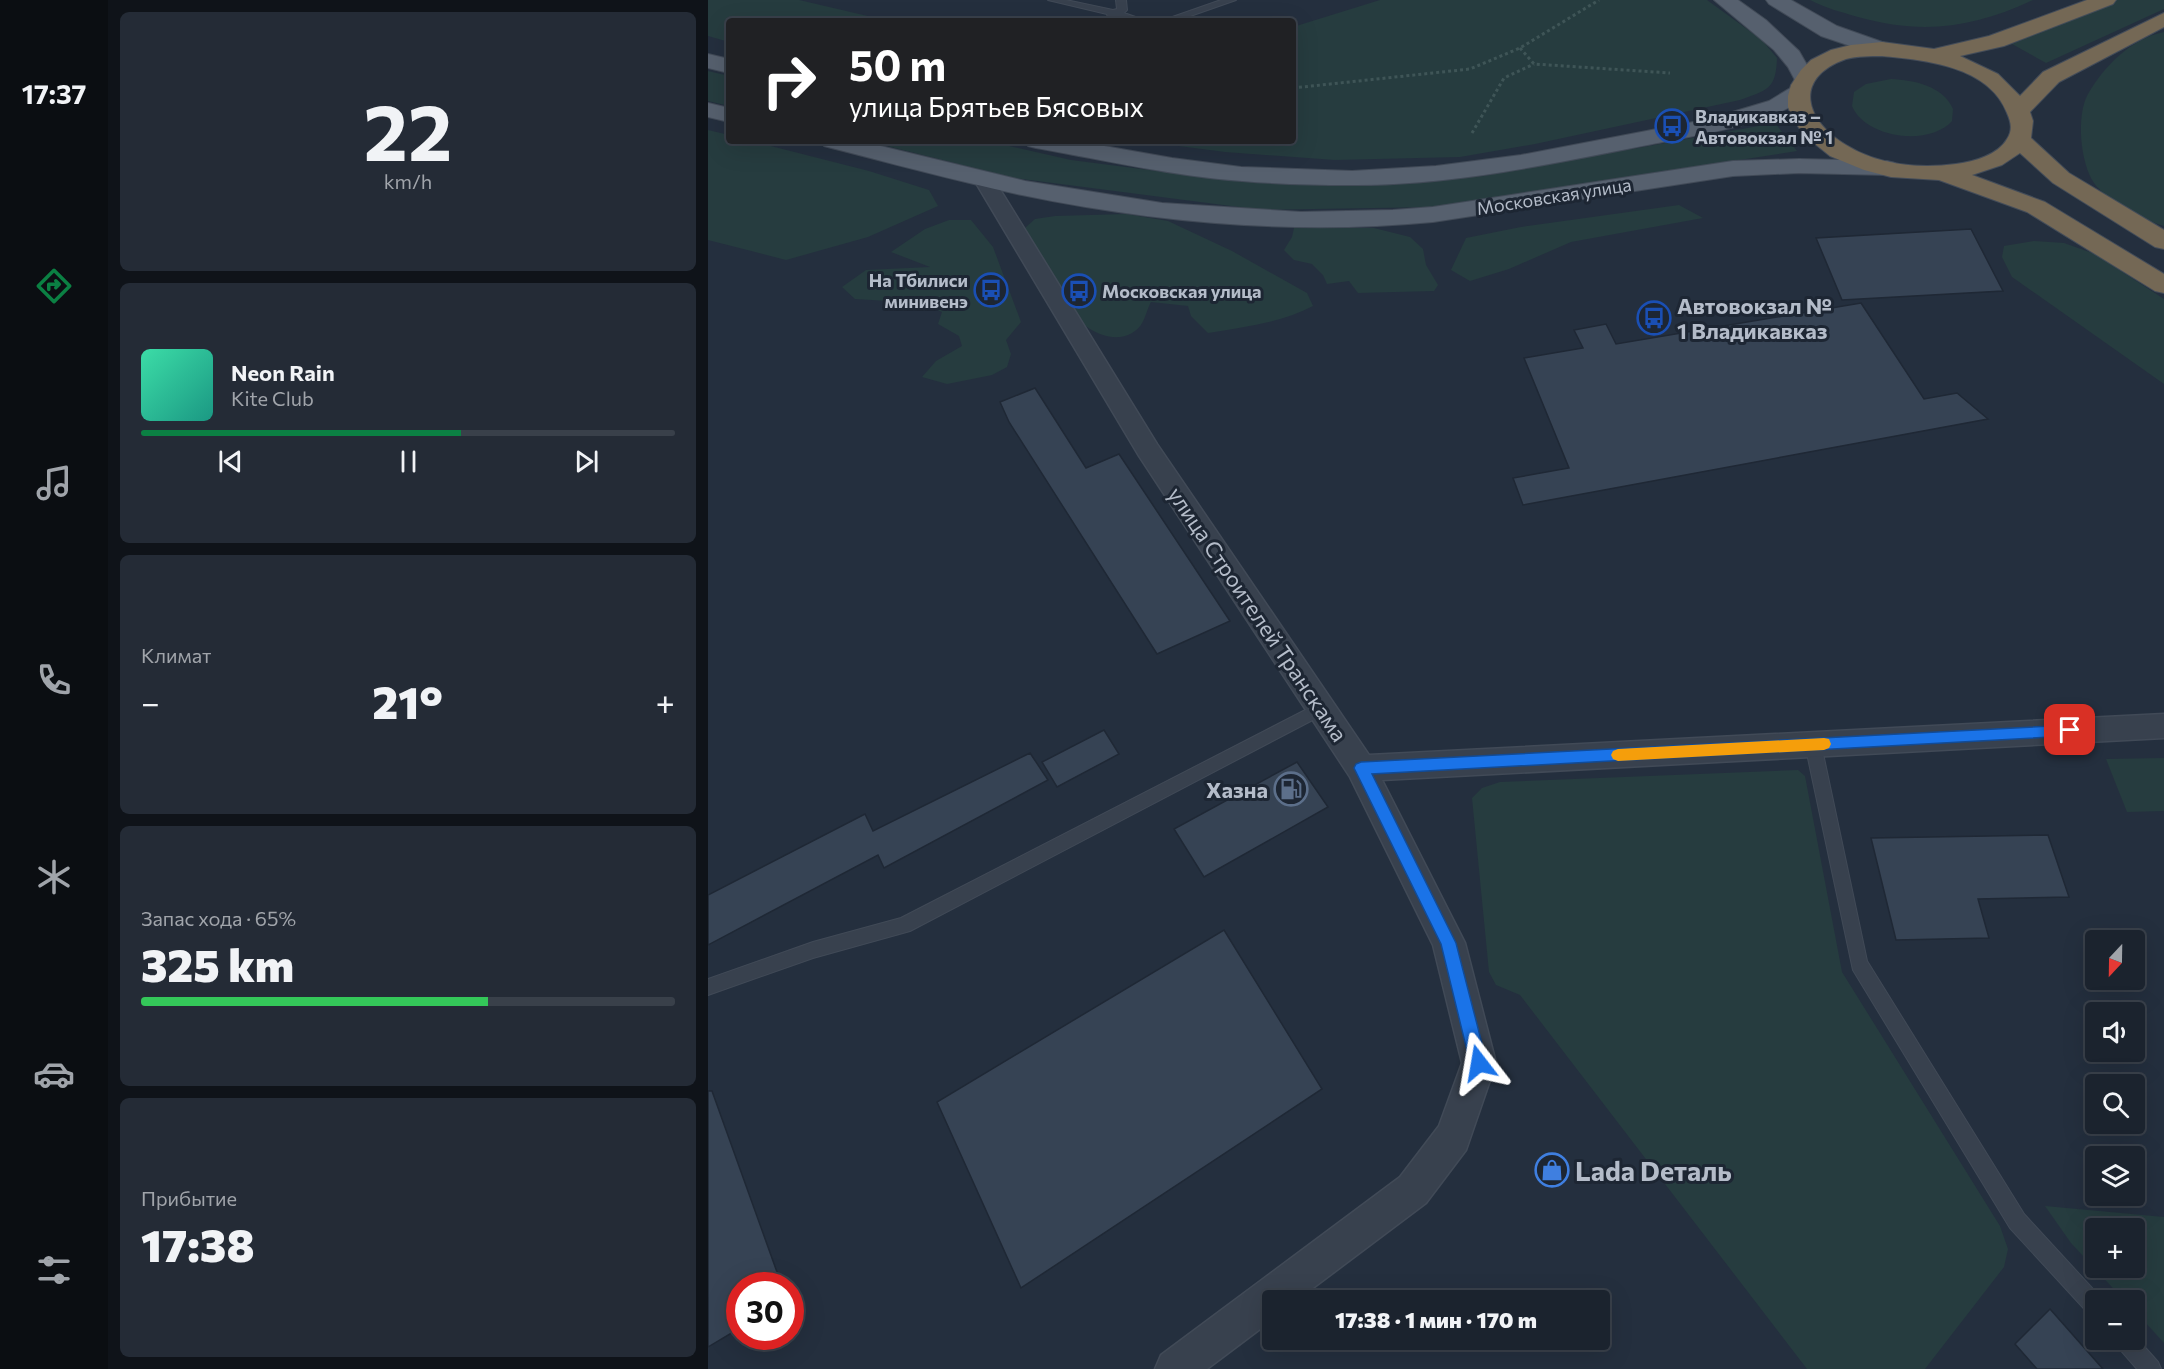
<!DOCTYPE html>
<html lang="ru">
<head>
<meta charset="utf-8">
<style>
	body { margin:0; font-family:Commissioner,sans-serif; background:#242b36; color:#f1f3f6; height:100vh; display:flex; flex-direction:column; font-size:22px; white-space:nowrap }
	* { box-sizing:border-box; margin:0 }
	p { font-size:20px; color:#a0a4aa }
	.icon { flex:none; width:33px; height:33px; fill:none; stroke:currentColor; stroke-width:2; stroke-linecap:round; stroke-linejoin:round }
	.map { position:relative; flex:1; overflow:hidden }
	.drawer { display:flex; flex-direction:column; gap:12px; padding:12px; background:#0f1319; width:600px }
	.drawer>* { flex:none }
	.guide { position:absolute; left:18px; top:18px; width:570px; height:126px; border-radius:6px; box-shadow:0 6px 24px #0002,0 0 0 2px #39404a; background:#202124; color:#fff; overflow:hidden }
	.needle { width:39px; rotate:202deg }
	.controls { position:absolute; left:1377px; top:930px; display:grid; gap:12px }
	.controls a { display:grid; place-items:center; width:60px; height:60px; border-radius:6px; background:#1b232e; box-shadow:0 6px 24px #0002,0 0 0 2px #39404a; font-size:30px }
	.speed { position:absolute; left:18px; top:1272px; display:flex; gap:12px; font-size:30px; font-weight:700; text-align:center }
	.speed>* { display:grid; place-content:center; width:78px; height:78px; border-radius:50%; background:#1b232e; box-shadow:0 6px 24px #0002,0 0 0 2px #39404a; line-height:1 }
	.speed .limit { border:9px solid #d22; background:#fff; color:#111 }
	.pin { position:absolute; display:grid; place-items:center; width:51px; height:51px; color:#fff; margin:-26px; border-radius:12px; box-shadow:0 3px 9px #0006 }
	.me { position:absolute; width:66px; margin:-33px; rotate:346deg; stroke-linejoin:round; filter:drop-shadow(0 0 4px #0008) }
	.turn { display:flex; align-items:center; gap:21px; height:126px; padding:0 24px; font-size:27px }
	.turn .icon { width:78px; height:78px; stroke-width:2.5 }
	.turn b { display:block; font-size:42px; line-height:51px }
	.big { font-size:45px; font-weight:800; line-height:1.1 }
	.drawer .card { flex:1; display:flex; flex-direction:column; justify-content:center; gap:9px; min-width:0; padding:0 21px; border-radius:9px; background:#242b36 }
	.drawer .dial { align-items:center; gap:0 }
	.dial b { font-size:78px; line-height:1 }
	.song { display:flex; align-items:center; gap:18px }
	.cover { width:72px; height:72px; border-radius:9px; background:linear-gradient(135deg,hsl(160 70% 55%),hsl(170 70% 35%)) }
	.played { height:6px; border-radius:3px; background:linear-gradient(90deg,#0b8043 60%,#39404a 60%) }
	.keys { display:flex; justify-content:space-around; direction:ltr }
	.heat { display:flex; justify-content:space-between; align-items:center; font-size:33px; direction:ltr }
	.charge { height:9px; border-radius:4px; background:linear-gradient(90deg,#34c759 65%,#39404a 0) }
	.trip { position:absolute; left:554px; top:1290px; width:348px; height:60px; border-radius:6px; background:#1b232e; box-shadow:0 6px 24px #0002,0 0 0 2px #39404a; font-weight:800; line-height:60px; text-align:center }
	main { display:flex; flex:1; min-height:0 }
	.dock { display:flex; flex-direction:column; width:108px; justify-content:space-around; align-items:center; background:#0b0e12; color:#a0a4aa }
	.dock .icon { width:42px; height:42px }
	.dock .active { color:#0b8043 }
	.dock b { font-size:27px; color:#f1f3f6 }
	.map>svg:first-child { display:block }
	.green { fill:#263c3f; fill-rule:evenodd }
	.building { fill:#364354; stroke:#1f2835; stroke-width:1.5 }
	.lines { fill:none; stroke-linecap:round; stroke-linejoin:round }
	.lane-casing { stroke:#414a57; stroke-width:2 }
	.street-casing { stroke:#414a57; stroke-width:3 }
	.primary-casing { stroke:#414a57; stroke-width:2 }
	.highway-casing { stroke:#434c59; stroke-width:2 }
	.path { stroke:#3f5557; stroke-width:3; stroke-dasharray:3 3; stroke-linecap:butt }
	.lane { fill:#38414e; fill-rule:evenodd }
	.street { fill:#38414e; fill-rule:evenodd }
	.primary { fill:#56606e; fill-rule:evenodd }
	.highway { fill:#746855; fill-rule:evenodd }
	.route { fill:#1a73e8; stroke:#114b97; stroke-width:1.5 }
	.slow { fill:#f59e0b }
	.labels { text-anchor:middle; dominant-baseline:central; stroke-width:6; stroke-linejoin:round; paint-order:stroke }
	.far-poi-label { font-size:18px; font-weight:bold; fill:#b4bcc9; stroke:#1d2633; text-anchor:start }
	.far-street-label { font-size:18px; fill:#b4bcc9; stroke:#1d2633 }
	.poi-label { font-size:22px; font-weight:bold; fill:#b4bcc9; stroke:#1d2633; text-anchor:start }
	.street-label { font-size:22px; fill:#b4bcc9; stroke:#1d2633 }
	.near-poi-label { font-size:27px; font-weight:bold; fill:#b4bcc9; stroke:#1d2633; text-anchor:start }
</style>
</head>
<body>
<main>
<nav class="dock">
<b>17:37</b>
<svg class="icon active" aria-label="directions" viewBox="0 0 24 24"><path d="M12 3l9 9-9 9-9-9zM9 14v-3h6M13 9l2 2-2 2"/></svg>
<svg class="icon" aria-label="music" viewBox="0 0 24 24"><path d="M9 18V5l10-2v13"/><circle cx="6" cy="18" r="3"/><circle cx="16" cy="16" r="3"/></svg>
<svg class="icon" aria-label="phone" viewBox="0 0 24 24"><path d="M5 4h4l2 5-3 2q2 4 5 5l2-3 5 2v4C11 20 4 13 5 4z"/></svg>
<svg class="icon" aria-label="climate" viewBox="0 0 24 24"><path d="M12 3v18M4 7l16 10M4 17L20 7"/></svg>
<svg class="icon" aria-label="car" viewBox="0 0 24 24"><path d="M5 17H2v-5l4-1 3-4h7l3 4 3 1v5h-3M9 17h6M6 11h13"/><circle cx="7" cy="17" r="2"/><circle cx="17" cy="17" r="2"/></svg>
<svg class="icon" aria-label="filters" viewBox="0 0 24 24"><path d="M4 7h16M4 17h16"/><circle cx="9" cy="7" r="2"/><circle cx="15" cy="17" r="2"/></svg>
</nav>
<section class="drawer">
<div class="card dial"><b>22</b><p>km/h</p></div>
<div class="card">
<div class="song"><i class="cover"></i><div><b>Neon Rain</b><p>Kite Club</p></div></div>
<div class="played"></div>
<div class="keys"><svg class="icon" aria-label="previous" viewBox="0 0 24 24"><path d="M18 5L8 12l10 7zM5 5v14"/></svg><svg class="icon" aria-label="pause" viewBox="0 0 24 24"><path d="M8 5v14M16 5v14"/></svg><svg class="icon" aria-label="next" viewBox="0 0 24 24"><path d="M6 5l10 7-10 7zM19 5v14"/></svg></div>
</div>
<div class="card"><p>Климат</p>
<div class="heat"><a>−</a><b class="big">21°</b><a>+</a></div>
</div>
<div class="card"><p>Запас хода · 65%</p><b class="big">325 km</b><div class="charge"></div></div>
<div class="card"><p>Прибытие</p><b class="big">17:38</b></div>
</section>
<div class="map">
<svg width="1456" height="1369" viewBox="0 0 1456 1369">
	<rect width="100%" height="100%" fill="#242f3e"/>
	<!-- green -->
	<g class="green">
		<path d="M0,0h91l90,21h-160v21l-21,-6z"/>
		<path d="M672,0h327l55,40 15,18c-1,31 -9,32 -37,42l-205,44 -75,13 -125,3 -110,-8 -85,-11h153v-114z"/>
		<path d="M1102,0h223c-60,28 -111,35 -175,17 -17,-5 -33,-9 -48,-17z"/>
		<path d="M1407,0h49v9l-118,54 -34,-19z"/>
		<path d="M1456,32v194c-21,-6 -57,-25 -70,-43 -14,-20 -18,-68 -6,-89 16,-28 44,-56 76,-62z"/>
		<path d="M0,71l21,5v30l-21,-5z"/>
		<path d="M1183,79c23,1 52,7 62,30l-1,12c-23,26 -87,17 -100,-15l2,-14 12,-8z"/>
		<path d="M1067,123l22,28 -362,56 -173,3 -248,-32 -147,-37h120l84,19 164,21 108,5 141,-10z"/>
		<path d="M0,130l21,5v6h22l118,30 60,19 9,16 -70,31 -82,23 -78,-20z"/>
		<path d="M971,205l24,13 -132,24 -62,27 -39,12 -19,-11 15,-32 55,-11z"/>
		<path d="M418,214l42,7 64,30 75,42 6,13c-33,17 -69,21 -105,27l-17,-17 -3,-10 -37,-4c-6,11 -6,24 -19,31 -39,22 -89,-47 -102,-77 -3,-8 -3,-19 -5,-28l10,-9 20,-3z"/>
		<path d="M241,220h22l22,27 28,75 -15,18 5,14 -4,13 -15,8 -45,9 -25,-7 14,-16 26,-15 -3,-10 -21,-12 4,-12 -21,-9 -66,-4 -13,-12 24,-17 64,-3 -39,-15 34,-23z"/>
		<path d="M586,228h80l36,9 13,12 3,16 12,20 -4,6 -76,2 -9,-12 -22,3 -4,-9 -11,-11 -18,-4 -10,-10 8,-13z"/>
		<path d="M1326,241l30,2 31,11 69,45v85l-152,-107 -10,-20 2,-11z"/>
		<path d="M1456,758v53l-37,1 -21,-53z"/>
		<path d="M1090,770l7,6 37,196 158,254 8,23 -4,18 -79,102h-118l-287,-374 -24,-10 -7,-13 -17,-174 10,-10 18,-6z"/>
		<path d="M1337,1206l119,11v126l-29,-32 -1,-11h-10l-53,-57zM1388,1228h38v40h-38z"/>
	</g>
	<!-- building -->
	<g class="building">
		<path d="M1263,229l32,62 -161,9 -26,-62z"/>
		<path d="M1153,303l63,96 33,-6 31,26 -465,86 -10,-27 56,-10 -45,-110 59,-10 -9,-18 32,-6 10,20z"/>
		<path d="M327,388l51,80 33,-14 111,167 -73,33 -148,-232 -9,-20z"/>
		<path d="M396,730l15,24 -62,33 -15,-25z"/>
		<path d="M322,753l18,27 -164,88 -6,-13 -170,90v-50l157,-81 8,17z"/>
		<path d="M589,762l31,45 -124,70 -30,-48z"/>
		<path d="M1340,835l21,62 -91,2 11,39 -93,2 -25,-102z"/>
		<path d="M516,930l98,159 -301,199 -84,-186z"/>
		<path d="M0,1091h4l70,195h-42v42l-32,19z"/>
		<path d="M1342,1309l53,60h-66l-22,-25z"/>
	</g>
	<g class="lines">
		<!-- lane casing -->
		<g class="lane-casing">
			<g id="lane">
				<path d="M340,0h18l47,10 4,-1 -1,-9h10l1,10 -3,3 23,8h-16l-15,-4 -8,1 -1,-4z"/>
				<path d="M513,0h15l-60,21h-15z"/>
				<path d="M613,702l5,1 3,5 -3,5 -416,218 -97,27 -105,37v-16l105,-37 88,-24z"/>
				<path d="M1105,737l5,2 3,5 46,217 157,253 79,86h-7v17l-7,-3 -79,-86 -157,-258 -48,-226 3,-5z"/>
				<path d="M1426,1335l24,27 3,7h-24l-19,-22 -3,-7h19z"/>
			</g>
		</g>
		<!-- street casing -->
		<g class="street-casing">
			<path id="street" d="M275,172l7,2 3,4 164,266 212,311 795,-41v24l-782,42 83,163 31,120 -30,87 -40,53 -129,97h-25v20l-65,49h-52l6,-14 239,-178 39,-51 23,-63 -29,-118 -83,-168 -211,-321 -166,-278 3,-4z"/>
		</g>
		<!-- primary casing -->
		<g class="primary-casing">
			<g id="primary">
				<path d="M1006,0h24l28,20 33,31 16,28 -3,5 -6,1 4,5c-21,31 -106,44 -142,51 -104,20 -211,45 -318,44 -36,0 -73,-1 -108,-4 -69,-5 -138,-21 -206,-33l-8,-2 -4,-5h52l96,17 69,9 111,4 84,-5 85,-11 188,-36 60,-18 28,-17 -9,-17 -14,-17z"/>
				<path d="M1058,0h25l46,26 51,18 3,5 -3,5 -8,2 -59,-20 -52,-32z"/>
				<path d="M0,54l21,5v14l-21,-5z"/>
				<path d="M0,103l21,5v14l-21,-5z"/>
				<path d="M112,141h40l165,40 137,22 139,9 92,-2 40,-3 300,-46 66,-2 88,2 8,2 4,5 -4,5 -8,2 -88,-2 -66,3 -300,46c-138,13 -276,1 -411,-27 -66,-14 -132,-32 -198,-49z"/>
			</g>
		</g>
		<!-- highway casing -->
		<g class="highway-casing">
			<path id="highway" d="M1379,0h29l-3,4 -109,42 -44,10 38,18 22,22 23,-24 121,-59v14l-105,55 -29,30 3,9 -2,17 38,35 95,57v19l-9,-2 -102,-64 -33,-30 -18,12 -30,10 73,27 119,72v19l-9,-2 -128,-79 -88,-32 -48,-3 -27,-7 -34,-14 -26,-21 -11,-16 -5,-12v-11l3,-11 10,-15 10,-10 20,-10 20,-5 31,-3 52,7 55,-13zM1174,56c43,4 107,10 125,57 4,9 6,17 0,26 -9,16 -34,23 -51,25 -37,5 -78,1 -110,-19 -41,-24 -54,-67 0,-86 11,-3 24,-3 36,-3z"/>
		</g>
		<!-- path -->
		<g class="path">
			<path d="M812,48l14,16 136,9"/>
			<path d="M585,88l177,-19 50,-21 79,-48"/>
			<path d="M764,133l32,-55 30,-14"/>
		</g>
		<!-- lane -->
		<use href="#lane" class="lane"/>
		<!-- street -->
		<use href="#street" class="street"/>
		<!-- primary -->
		<use href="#primary" class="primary"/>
		<!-- highway -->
		<use href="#highway" class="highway"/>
	</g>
	<!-- route -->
	<path class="route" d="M1362,725l5,1 2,4 -2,5 -5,1 -698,38 84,169 31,120 -3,6 -5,2 -6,-2 -3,-6 -29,-119 -87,-176 2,-4 5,-2z"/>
	<!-- slow -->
	<path class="slow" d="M1116,738l5,1 2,5 -2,4 -5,2 -206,11 -5,-2 -2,-4 2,-4 5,-2z"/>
	<!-- icons -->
	<defs>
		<g id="bus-ring" transform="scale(1.725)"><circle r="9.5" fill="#1d2633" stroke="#1a4fb4" stroke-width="1.5"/><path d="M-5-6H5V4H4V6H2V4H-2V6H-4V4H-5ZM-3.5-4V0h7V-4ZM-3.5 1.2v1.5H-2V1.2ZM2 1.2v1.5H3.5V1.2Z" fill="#1a4fb4"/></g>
		<g id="fuel-ring" transform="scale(1.725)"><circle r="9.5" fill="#1d2633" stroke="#5c6f8a" stroke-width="1.5"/><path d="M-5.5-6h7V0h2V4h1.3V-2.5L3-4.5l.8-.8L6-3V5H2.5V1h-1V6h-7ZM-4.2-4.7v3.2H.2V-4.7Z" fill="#5c6f8a"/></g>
		<g id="shop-ring" transform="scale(1.725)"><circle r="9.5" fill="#1d2633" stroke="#3f7fe0" stroke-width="1.5"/><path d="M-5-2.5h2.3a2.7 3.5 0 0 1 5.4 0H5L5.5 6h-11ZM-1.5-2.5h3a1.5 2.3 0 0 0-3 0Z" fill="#3f7fe0"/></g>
	</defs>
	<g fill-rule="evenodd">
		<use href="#bus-ring" x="964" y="126"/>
		<use href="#bus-ring" x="283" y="290"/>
		<use href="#bus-ring" x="371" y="291"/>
		<use href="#bus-ring" x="946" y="318"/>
		<use href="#fuel-ring" x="583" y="789"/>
		<use href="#shop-ring" x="844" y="1170"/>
	</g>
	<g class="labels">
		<!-- far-poi labels -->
		<g class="far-poi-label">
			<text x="987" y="116">Владикавказ –<tspan x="987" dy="21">Автовокзал № 1</tspan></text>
			<text x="260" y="280" text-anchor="end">На Тбилиси<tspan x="260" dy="21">минивенэ</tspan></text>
			<text x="394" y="291">Московская улица</text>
		</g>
		<!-- far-street labels -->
		<g class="far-street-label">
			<text transform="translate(846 196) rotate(-9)">Московская улица</text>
		</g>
		<!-- poi labels -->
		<g class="poi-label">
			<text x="969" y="305">Автовокзал №<tspan x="969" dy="25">1 Владикавказ</tspan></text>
			<text x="560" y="789" text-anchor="end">Хазна</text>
		</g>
		<!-- street labels -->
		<g class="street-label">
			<text transform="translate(550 614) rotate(56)">улица Строителей Транскама</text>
		</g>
		<!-- near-poi labels -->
		<g class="near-poi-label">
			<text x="867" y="1170">Lada Dеталь</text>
		</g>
	</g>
</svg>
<div class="controls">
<a><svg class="needle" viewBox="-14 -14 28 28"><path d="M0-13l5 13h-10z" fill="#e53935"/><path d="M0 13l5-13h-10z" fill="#a0a4aa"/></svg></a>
<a><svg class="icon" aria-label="sound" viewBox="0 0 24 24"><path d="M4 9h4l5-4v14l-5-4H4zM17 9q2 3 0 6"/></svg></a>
<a><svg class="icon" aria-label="search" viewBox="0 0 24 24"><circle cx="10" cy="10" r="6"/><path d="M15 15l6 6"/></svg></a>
<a><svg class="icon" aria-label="layers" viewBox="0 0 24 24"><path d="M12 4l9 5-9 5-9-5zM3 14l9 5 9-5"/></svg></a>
<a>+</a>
<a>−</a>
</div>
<div class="speed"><div class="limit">30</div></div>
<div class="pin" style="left:1362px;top:730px;background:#d93025"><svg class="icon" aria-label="arrive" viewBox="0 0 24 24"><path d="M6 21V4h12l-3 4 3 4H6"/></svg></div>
<svg class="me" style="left:771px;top:1063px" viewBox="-20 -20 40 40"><path d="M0-17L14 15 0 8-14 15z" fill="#1a73e8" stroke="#fff" stroke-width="4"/></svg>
<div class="trip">17:38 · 1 мин · 170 m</div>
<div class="guide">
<div class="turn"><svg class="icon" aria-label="right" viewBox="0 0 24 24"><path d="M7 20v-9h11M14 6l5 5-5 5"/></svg><div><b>50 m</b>улица Брятьев Бясовых</div></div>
</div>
</div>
</main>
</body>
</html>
